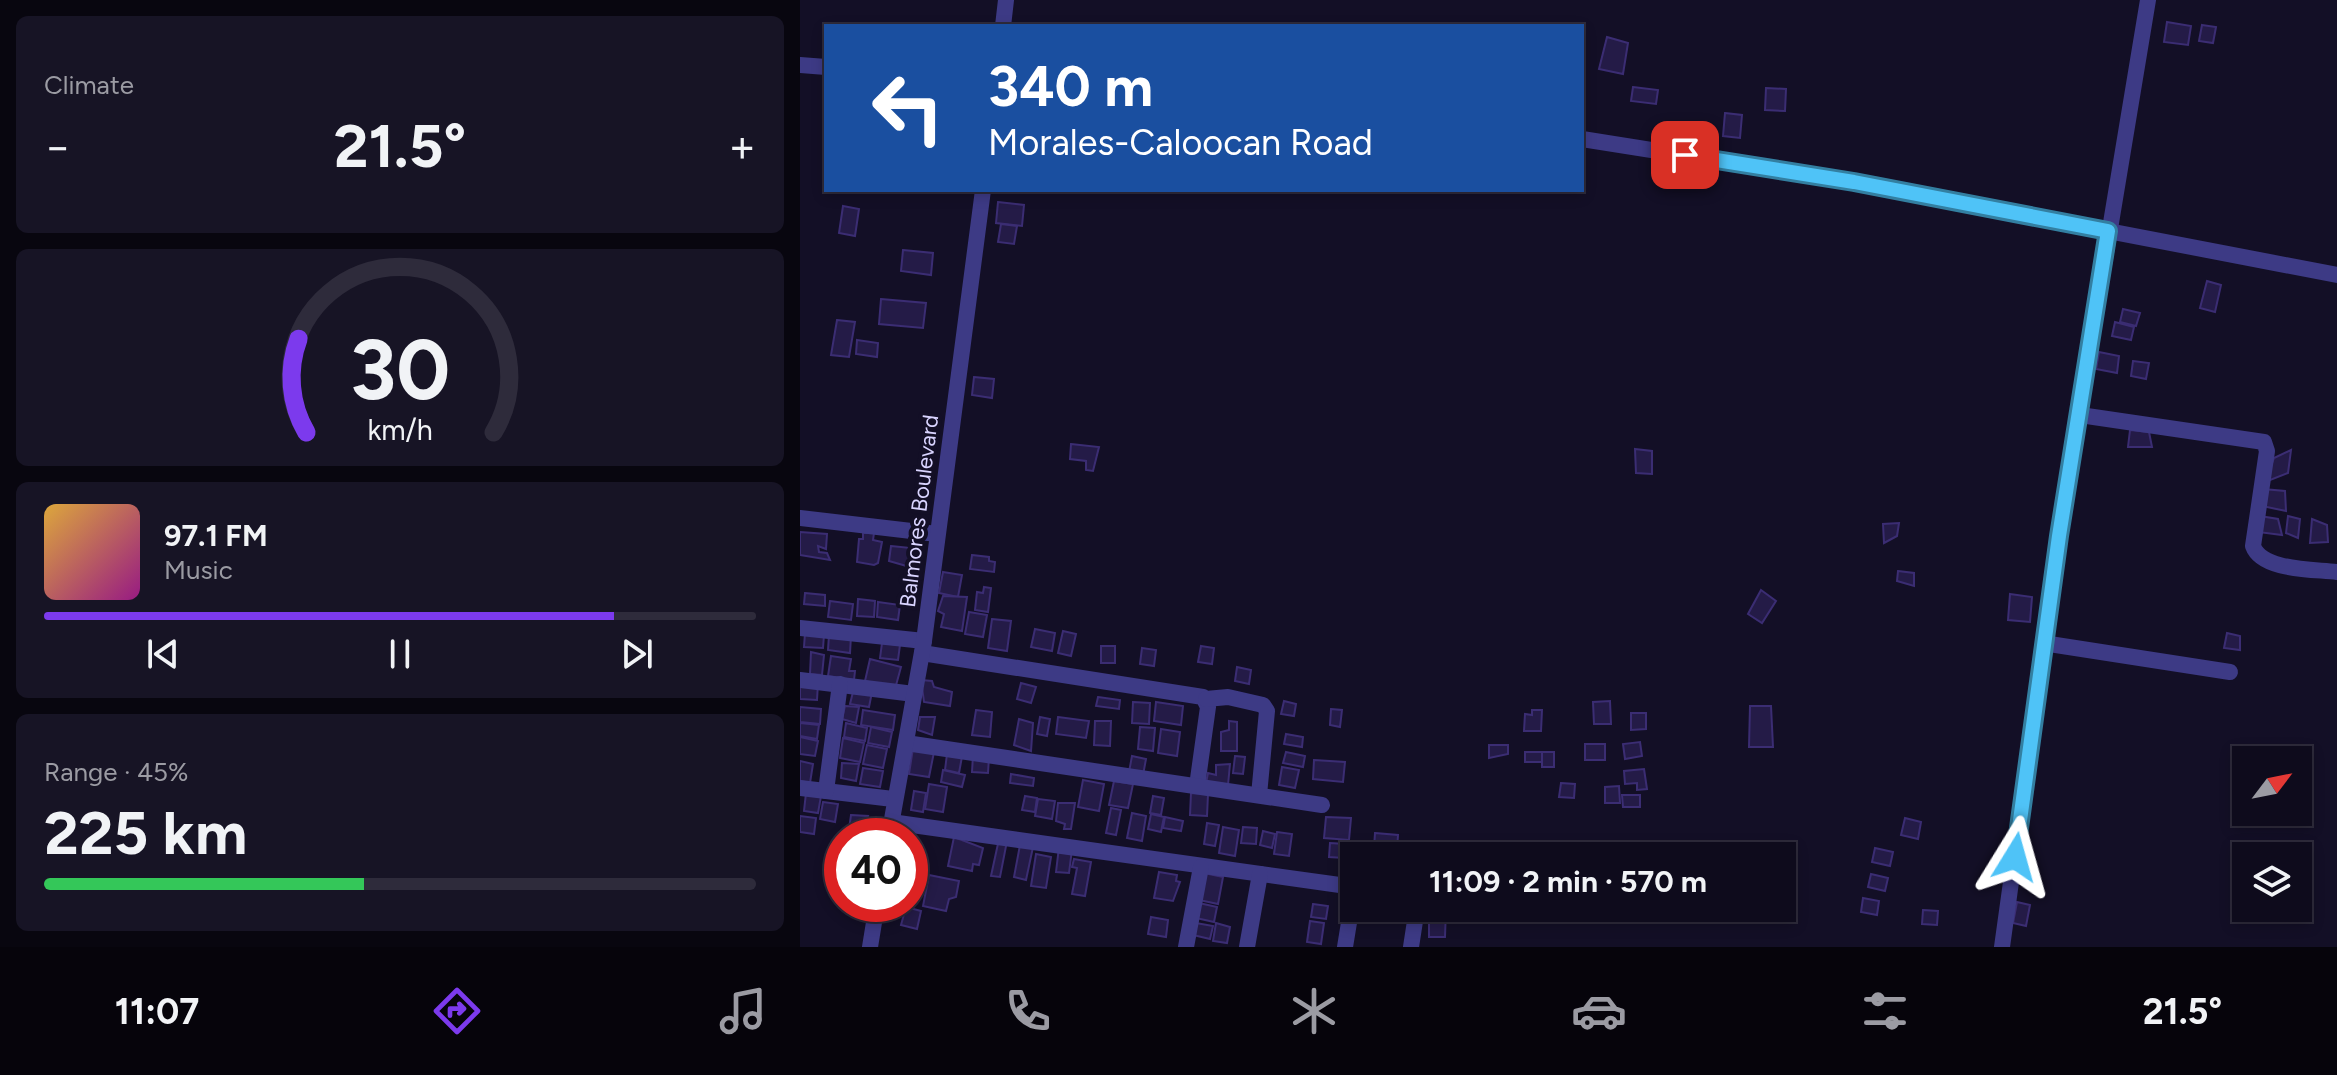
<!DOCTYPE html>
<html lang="en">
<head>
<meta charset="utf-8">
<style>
	body { margin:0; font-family:Figtree,sans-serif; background:#171425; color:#f1f3f6; height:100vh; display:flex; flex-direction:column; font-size:30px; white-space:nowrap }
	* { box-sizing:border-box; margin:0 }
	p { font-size:26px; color:#9b9ba3 }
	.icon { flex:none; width:44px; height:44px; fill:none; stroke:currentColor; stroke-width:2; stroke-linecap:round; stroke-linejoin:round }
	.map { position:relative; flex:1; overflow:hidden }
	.details { display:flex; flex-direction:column; gap:16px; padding:16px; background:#08060f; width:800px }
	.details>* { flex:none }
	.banner { position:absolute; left:24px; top:24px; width:760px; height:168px; border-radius:0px; box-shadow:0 4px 12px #0003,0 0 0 2px #2e2b3b; background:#1a4fa0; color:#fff; overflow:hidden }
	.needle { width:52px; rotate:58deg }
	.tools { position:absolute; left:1432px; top:746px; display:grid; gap:16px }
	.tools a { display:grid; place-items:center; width:80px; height:80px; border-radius:0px; background:#0e0b1c; box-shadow:0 4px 12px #0003,0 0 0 2px #2e2b3b; font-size:40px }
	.speed { position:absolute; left:24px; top:818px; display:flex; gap:16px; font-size:40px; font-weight:700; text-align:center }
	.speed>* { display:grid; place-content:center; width:104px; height:104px; border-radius:50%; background:#0e0b1c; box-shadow:0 4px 12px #0003,0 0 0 2px #2e2b3b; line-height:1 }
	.speed .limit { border:12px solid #d22; background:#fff; color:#111 }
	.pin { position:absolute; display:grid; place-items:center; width:68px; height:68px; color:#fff; margin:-34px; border-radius:16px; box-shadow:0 4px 12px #0006 }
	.me { position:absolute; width:88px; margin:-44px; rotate:8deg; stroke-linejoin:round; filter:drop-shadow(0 0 6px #0008) }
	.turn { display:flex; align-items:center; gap:28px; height:168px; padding:0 32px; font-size:36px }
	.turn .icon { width:104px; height:104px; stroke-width:2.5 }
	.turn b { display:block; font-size:56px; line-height:68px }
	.big { font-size:60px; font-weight:700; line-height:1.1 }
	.details .card { flex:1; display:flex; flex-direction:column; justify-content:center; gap:12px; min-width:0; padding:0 28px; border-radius:12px; background:#171425 }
	.details .dial { align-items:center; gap:0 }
	.dial svg { height:208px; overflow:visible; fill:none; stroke:#2e2b3b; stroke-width:7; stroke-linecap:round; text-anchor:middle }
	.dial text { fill:#f1f3f6; stroke:none }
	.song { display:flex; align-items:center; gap:24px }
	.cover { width:96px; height:96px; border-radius:12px; background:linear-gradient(135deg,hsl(40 70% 55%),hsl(310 70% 35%)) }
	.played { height:8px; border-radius:4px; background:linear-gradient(90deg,#7c3aed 80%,#2e2b3b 80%) }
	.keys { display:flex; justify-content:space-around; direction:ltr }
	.heat { display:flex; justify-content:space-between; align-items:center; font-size:44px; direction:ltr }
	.charge { height:12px; border-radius:6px; background:linear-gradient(90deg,#34c759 45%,#2e2b3b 0) }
	.trip { position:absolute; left:540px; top:842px; width:456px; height:80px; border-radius:0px; background:#0e0b1c; box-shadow:0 4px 12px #0003,0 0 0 2px #2e2b3b; font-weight:700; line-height:80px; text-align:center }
	.tab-bar { display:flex; height:128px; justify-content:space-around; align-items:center; background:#06040b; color:#9b9ba3 }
	.tab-bar .icon { width:56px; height:56px }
	.tab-bar .selected { color:#7c3aed }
	.tab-bar b { font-size:36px; color:#f1f3f6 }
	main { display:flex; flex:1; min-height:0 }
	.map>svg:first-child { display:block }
	.building { fill:#241b47; stroke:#3b2d73; stroke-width:2 }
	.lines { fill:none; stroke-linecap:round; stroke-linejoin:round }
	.minor { stroke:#3d3a85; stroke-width:16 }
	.route-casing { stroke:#337fa1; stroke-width:20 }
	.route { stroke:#4fc3f7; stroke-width:14 }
	.labels { text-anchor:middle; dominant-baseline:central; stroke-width:8; stroke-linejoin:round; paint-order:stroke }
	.street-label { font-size:22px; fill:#d9d4ff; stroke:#130f26 }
</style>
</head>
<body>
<main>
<section class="details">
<div class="card"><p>Climate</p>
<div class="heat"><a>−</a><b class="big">21.5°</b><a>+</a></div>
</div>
<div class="card dial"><svg viewBox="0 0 100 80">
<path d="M14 69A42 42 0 1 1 86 69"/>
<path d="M14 69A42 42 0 0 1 11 33" stroke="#7c3aed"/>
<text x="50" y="56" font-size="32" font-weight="700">30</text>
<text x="50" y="72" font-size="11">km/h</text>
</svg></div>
<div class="card">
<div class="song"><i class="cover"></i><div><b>97.1 FM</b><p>Music</p></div></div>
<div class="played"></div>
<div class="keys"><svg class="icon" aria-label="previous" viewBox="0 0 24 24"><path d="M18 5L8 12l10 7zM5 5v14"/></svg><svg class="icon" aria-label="pause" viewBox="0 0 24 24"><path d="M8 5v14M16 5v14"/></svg><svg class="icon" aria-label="next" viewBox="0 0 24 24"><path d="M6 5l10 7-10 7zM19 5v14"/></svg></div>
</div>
<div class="card"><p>Range · 45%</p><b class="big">225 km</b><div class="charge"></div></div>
</section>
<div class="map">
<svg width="1537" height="947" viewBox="0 0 1537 947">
	<rect width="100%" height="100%" fill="#130f26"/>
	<!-- building -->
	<g class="building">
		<path d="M1367,22l24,4 -3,19 -24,-3z"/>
		<path d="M1402,25l14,2 -3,16 -14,-2z"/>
		<path d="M807,37l21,6 -5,31 -24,-5z"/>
		<path d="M833,87l25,3 -2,14 -25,-3z"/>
		<path d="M966,88l20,1 -1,22 -20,-1z"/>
		<path d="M925,113l17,2 -2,23 -17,-2z"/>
		<path d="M198,202l26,3 -2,21 -26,-3z"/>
		<path d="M43,206l16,3 -4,27 -16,-3z"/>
		<path d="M201,224l16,2 -3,18 -16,-2z"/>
		<path d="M103,250l30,3 -2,22 -30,-4z"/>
		<path d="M1407,281l14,4 -6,27 -15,-4z"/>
		<path d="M81,299l45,4 -3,25 -44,-4z"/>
		<path d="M1323,309l17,4 -4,13 -16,-4z"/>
		<path d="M37,320l18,2 -6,35 -18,-2z"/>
		<path d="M1315,322l19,5 -3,13 -19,-4z"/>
		<path d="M57,340l21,3 -1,14 -21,-3z"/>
		<path d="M1299,352l20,4 -2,17 -21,-4z"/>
		<path d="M1333,361l16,2 -3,16 -15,-3z"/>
		<path d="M174,377l20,2 -2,19 -20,-3z"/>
		<path d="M1330,430l19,2 3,15h-24z"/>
		<path d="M271,444l28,3 -6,24 -7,-1v-9l-16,-2z"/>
		<path d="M835,449l17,2v23l-16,-1z"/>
		<path d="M1491,450l-3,23 -23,9 9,-24z"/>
		<path d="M1463,489l22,2 1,20 -24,-5z"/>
		<path d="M1460,516l18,3 4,16 -24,-3z"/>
		<path d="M1488,516l12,3 -2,19 -12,-5z"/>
		<path d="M1512,519l15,6 1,17 -18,1z"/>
		<path d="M1099,523l-2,13 -13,7 -1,-19z"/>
		<path d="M0,532l27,2 -1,15 -8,-3 1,6 8,1 3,7 -30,-5z"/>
		<path d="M63,533h11l-1,7 9,2 -4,21 -4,2 -17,-3 2,-23h4z"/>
		<path d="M91,546l20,2 -2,3 5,1 -4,15 -21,-6z"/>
		<path d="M172,555l17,2v4l6,1 -1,10 -24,-3z"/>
		<path d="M1098,571l16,2v13l-17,-5z"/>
		<path d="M143,572l19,3 -4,22 -19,-4z"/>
		<path d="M184,587l7,1 -3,24 -13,-2 2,-18 6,1z"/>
		<path d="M961,590l15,11 -14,22 -14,-9z"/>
		<path d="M5,593l20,2v11l-21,-2z"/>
		<path d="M1210,594l22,3 -2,25 -22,-2z"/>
		<path d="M143,596l24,1 -5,34 -21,-4 3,-13 -6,-3z"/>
		<path d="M58,599l17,2 -1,16 -17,-1z"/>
		<path d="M30,601l23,3 -2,16 -23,-3z"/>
		<path d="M78,602l22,3 -2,15 -21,-3z"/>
		<path d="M169,612l18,3 -4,22 -18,-3z"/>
		<path d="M192,619l19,2 -4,30 -19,-3z"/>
		<path d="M235,629l20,4 -3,18 -21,-4z"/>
		<path d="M263,631l13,3 -5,22 -13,-3z"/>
		<path d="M5,633l19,2 -1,13 -19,-1z"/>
		<path d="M1427,633l13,3v14l-16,-2z"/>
		<path d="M29,635l22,1 -1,17 -22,-3z"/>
		<path d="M82,643l18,2 -2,15 -18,-2z"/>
		<rect x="301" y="646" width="14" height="17"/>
		<path d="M401,646l13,2 -2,16 -14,-2z"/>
		<path d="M342,648l14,2 -2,16 -14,-2z"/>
		<path d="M11,652l13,3 -2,20 -12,-1z"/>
		<path d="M31,656l20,3 -2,12h6l-1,9 -26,-4z"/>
		<path d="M70,659l31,8 -6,22 -30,-8z"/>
		<path d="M437,667l14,3 -2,14 -14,-3z"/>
		<path d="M121,680l11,1 2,6 18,5 -2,14 -26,-4z"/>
		<path d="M0,682l18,1 -1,17 -17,-1z"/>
		<path d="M221,683l15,4 -5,16 -14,-4z"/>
		<path d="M54,688l18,4 -3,15 -19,-3z"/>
		<path d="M298,697l22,3 -1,9 -23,-3z"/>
		<path d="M484,701l12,3 -2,12 -13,-2z"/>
		<path d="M810,701l1,23h-17l-1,-22z"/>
		<path d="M333,702l17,1 -1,21 -17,-1z"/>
		<path d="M356,702l27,4 -2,19 -27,-4z"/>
		<path d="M45,706l14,1 -3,16 -14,-4z"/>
		<path d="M950,706h21l2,41h-24z"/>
		<path d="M0,707l21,2 -1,15 -20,-2z"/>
		<path d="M531,709l11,1 -2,17 -10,-2z"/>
		<path d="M63,710l32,5 -2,15 -32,-5z"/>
		<path d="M176,710l16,2 -2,25 -18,-2z"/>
		<path d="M732,710h10l-1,21h-17l1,-17 7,1z"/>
		<path d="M831,713h15v16l-15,1z"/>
		<path d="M120,717h15l-3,18 -14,-5z"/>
		<path d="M240,717l10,2 -3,17 -10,-2z"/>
		<path d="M258,717l31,4 -3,17 -30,-4z"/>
		<path d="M219,719l14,4 -2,28 -17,-6z"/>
		<path d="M295,721h16l-1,25 -16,-1z"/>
		<path d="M429,721l8,1v29h-16v-19l8,-2z"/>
		<path d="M0,723l19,2 -2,14 -17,-3z"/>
		<path d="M46,723l21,5 -2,13 -21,-4z"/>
		<path d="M71,727l21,5 -3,15 -21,-4z"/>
		<path d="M340,727l15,1 -2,23 -15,-2z"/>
		<path d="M361,729l19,3 -3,24 -19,-3z"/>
		<path d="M486,734l17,3 -1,10 -18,-3z"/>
		<path d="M0,737l18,4 -3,15 -15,-2z"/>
		<path d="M43,738l21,5 -4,19 -20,-4z"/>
		<path d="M840,742l2,14 -17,3 -2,-15z"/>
		<rect x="785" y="744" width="20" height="16"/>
		<path d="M67,745l20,4 -4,19 -20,-4z"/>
		<path d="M689,745h19v9l-19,4z"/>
		<path d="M113,748l21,4 -5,25 -20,-3z"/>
		<path d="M163,751l-4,22 -14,-3 2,-16z"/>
		<path d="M486,752l19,4 -2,11 -20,-4z"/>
		<rect x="725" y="752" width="17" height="10"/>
		<rect x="742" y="752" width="12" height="15"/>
		<path d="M173,755l16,2 -1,16 -16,-1z"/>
		<path d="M332,756l14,3 -3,16 -14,-3z"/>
		<path d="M435,756l10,1 -2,17 -10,-1z"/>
		<path d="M514,760l31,2 -2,20 -30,-3z"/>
		<path d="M0,761l13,3 -3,19 -10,-2z"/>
		<path d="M42,763l17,1 -3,17 -15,-3z"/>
		<path d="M430,764l-2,21 -22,-2 2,-10 8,2v-10z"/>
		<path d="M482,767l17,3 -4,18 -16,-3z"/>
		<path d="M63,768l20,3 -3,16 -20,-3z"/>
		<path d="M844,769l3,20 -10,1v-7l-12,1 -1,-13z"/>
		<path d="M143,770l22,5 -3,12 -21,-5z"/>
		<path d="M211,774l23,4 -1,8 -23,-3z"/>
		<path d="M283,780l21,4 -5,27 -21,-4z"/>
		<path d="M314,781l19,3 -5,24 -19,-3z"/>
		<path d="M761,783l14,1 -1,14 -15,-1z"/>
		<path d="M129,784l18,3 -4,25 -18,-3z"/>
		<path d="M819,786l1,17h-15v-16z"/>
		<path d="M114,791l12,2 -3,19 -12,-2z"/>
		<path d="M6,793l15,3 -3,17 -14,-2z"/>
		<path d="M391,793l17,1 -1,22 -17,-1z"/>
		<path d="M822,795h18v12h-17z"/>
		<path d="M225,796l12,2 -2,14 -13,-2z"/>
		<path d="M353,796l11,2 -3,17 -11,-2z"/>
		<path d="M238,799l17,2 -3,18 -17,-3z"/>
		<path d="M23,802l15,2 -3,18 -15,-3z"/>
		<path d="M258,803h17l-4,26h-7l1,-5 -9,-3z"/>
		<path d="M311,808l10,2 -5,25 -10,-2z"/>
		<path d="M332,813l14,3 -4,25 -15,-3z"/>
		<path d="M351,814l13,3 -3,15 -13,-3z"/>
		<path d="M51,815l17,1 -4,14 -15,-1z"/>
		<path d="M0,816l16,2 -2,16 -14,-2z"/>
		<path d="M365,817l18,4 -2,10 -18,-3z"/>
		<path d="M526,817l25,1 -2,22 -25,-2z"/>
		<path d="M1105,818l16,4 -3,17 -17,-4z"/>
		<path d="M407,823l12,2 -4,21 -11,-2z"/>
		<path d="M423,827l16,3 -4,26 -16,-3z"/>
		<path d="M443,827l14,1 -1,16 -15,-1z"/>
		<path d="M463,831l12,3 -3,14 -12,-3z"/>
		<path d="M477,832l15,2 -3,22 -15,-2z"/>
		<path d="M575,833l23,2 -1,15 -23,-2z"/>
		<path d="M154,837l29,11 -4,17 -6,-1 -1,7 -24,-5z"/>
		<path d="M199,839l8,2 -7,36 -9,-1z"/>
		<path d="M530,843l15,1 -1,14 -15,-1z"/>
		<path d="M220,845l13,2 -7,33 -12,-3z"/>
		<path d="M259,847l13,2 -3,24 -13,-1z"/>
		<path d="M1075,848l18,4 -3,14 -18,-4z"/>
		<path d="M236,854l15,3 -5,31 -15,-2z"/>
		<path d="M274,859l17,3 -6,34 -13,-2 5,-26 -5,-1z"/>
		<path d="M110,862l14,2 -9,23 -5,-1z"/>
		<path d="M359,872l18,3 -1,6 4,1 -7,19 -19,-3z"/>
		<path d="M404,873l19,4 -5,27 -19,-4z"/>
		<path d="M1071,874l17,4 -3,13 -17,-4z"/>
		<path d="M129,875l30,6 -3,16 -7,2 -3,12 -23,-5z"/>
		<path d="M1063,898l16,3 -2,14 -16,-3z"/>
		<path d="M1217,902l13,3 -4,21 -13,-3z"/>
		<path d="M399,903l18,4 -3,15 -18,-4z"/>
		<path d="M513,904l15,2 -2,13 -15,-2z"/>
		<path d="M106,907l15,4 -4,18 -16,-4z"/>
		<path d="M629,908h17l-1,29h-16z"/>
		<path d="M1123,910l15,1 -1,14 -15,-1z"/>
		<path d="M351,917l17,3 -2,17 -18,-3z"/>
		<path d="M510,921l14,2 -3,21 -14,-2z"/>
		<path d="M396,923l17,3 -3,13 -17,-4z"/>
		<path d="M416,923l14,4 -3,16 -14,-2z"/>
	</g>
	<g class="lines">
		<!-- minor -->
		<g class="minor">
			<path d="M203,26l3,-26"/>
			<path d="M0,65l26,2"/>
			<path d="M782,139l272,43 483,93"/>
			<path d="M1280,415l184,27 3,9 -14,95c9,25 61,23 84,26"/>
			<path d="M0,518l137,16"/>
			<path d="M0,628l124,13"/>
			<path d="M1243,643l187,29"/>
			<path d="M122,653l281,44 5,10 -11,79"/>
			<path d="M0,680l114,14"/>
			<path d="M406,699l22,-2 35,8 4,6 -8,84"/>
			<path d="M106,743l416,62"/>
			<path d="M0,788l93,11"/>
			<path d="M26,791l14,-107"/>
			<path d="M91,822l463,65"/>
			<path d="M89,836l35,-195 59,-451"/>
			<path d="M70,947l7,-43"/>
			<path d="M386,947l15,-80"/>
			<path d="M447,947l13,-73"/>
			<path d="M545,947l9,-55"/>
			<path d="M611,947l6,-39"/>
			<path d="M1202,947l57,-411 89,-536"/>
		</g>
	</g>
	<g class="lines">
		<!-- route casing -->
		<g class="route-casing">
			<path id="route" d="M885,155l169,27 254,49 -49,305 -44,321"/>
		</g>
		<!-- route -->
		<use href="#route" class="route"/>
	</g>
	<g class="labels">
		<!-- street labels -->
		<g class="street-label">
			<text transform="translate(119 511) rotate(-83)">Balmores Boulevard</text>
		</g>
	</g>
</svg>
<div class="tools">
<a><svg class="needle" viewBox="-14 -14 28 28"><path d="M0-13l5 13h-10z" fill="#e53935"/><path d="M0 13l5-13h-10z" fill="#9b9ba3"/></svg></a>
<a><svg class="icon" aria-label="layers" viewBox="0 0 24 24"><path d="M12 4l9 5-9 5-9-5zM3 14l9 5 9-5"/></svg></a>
</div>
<div class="speed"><div class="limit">40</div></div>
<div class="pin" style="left:885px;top:155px;background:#d93025"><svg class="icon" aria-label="arrive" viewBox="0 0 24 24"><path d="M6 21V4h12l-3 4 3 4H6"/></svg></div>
<svg class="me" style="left:1215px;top:857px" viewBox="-20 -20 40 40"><path d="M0-17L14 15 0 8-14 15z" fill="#4fc3f7" stroke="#fff" stroke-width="4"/></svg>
<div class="trip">11:09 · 2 min · 570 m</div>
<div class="banner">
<div class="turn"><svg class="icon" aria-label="left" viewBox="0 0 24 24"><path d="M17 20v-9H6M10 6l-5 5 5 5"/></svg><div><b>340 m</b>Morales-Caloocan Road</div></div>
</div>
</div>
</main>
<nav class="tab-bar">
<b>11:07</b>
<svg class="icon selected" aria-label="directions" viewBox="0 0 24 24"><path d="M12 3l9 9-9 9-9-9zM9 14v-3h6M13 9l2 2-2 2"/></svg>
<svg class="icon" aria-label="music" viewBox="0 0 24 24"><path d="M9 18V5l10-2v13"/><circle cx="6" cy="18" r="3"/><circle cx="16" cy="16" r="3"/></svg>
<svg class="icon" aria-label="phone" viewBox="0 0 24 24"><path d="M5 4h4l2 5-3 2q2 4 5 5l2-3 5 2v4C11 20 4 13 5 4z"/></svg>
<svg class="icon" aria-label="climate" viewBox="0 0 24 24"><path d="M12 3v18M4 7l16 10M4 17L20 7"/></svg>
<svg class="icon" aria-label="car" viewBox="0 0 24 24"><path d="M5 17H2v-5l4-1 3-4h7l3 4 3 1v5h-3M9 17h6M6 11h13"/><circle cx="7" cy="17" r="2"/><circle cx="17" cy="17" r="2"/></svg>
<svg class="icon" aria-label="filters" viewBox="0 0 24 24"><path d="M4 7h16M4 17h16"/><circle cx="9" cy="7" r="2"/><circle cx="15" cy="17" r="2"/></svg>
<b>21.5°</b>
</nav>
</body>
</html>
